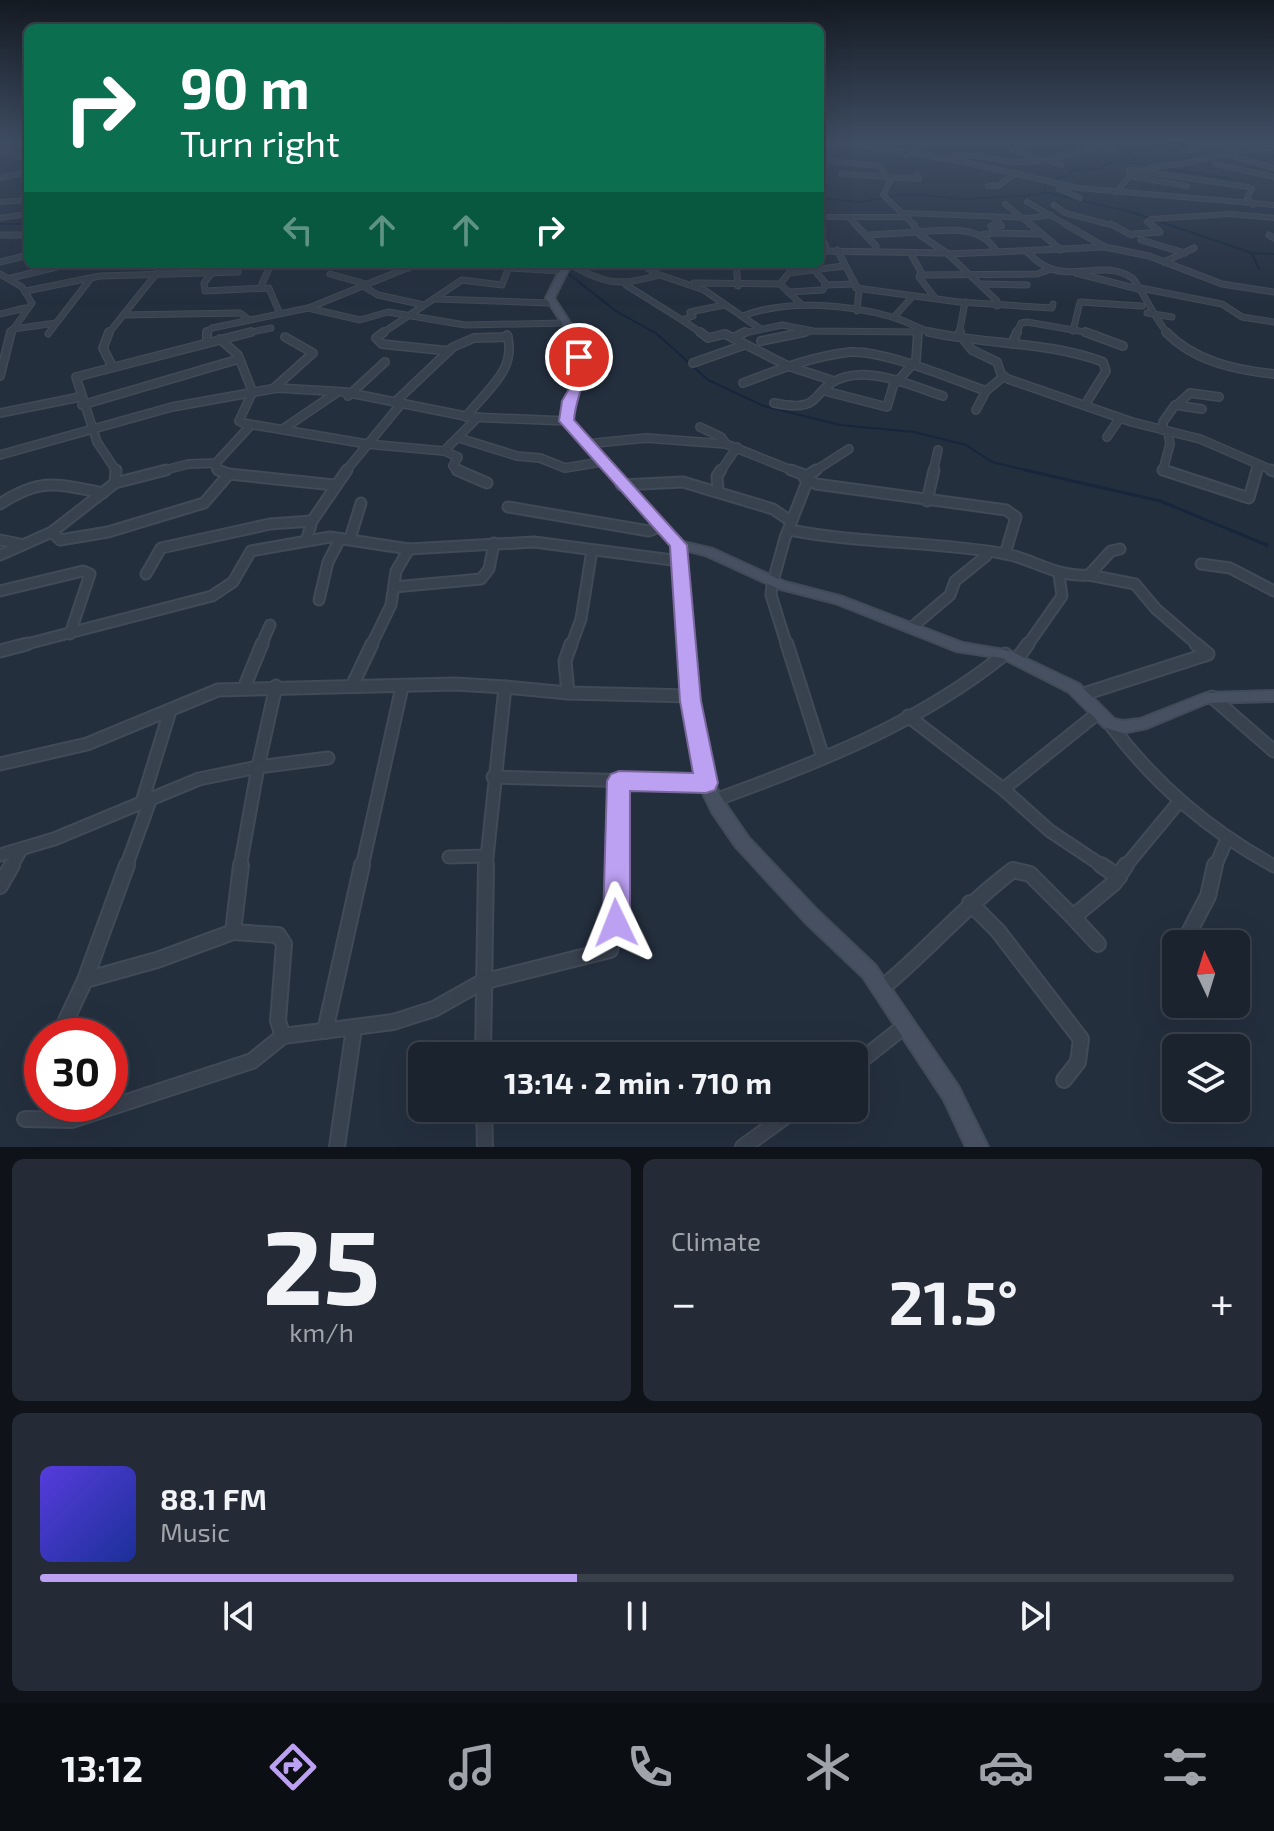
<!DOCTYPE html>
<html lang="en">
<head>
<meta charset="utf-8">
<style>
	body { margin:0; font-family:"Exo 2",sans-serif; background:#242b36; color:#f1f3f6; height:100vh; display:flex; flex-direction:column; font-size:30px; white-space:nowrap }
	* { box-sizing:border-box; margin:0 }
	p { font-size:26px; color:#a0a4aa }
	.icon { flex:none; width:44px; height:44px; fill:none; stroke:currentColor; stroke-width:2; stroke-linecap:round; stroke-linejoin:round }
	.map { position:relative; height:1147px; overflow:hidden }
	.details { display:flex; flex-direction:column; gap:12px; padding:12px; background:#0f1319; flex:1 }
	.details>* { flex:none }
	.guide { position:absolute; left:24px; top:24px; width:800px; height:244px; border-radius:12px; box-shadow:0 8px 32px #0002,0 0 0 2px #39404a; background:#0b6e4f; color:#fff; overflow:hidden }
	.needle { width:52px; rotate:356deg }
	.tools { position:absolute; left:1162px; top:930px; display:grid; gap:16px }
	.tools a { display:grid; place-items:center; width:88px; height:88px; border-radius:12px; background:#1b232e; box-shadow:0 8px 32px #0002,0 0 0 2px #39404a; font-size:40px }
	.speed { position:absolute; left:24px; top:1018px; display:flex; gap:16px; font-size:40px; font-weight:700; text-align:center }
	.speed>* { display:grid; place-content:center; width:104px; height:104px; border-radius:50%; background:#1b232e; box-shadow:0 8px 32px #0002,0 0 0 2px #39404a; line-height:1 }
	.speed .limit { border:12px solid #d22; background:#fff; color:#111 }
	.pin { position:absolute; display:grid; place-items:center; width:68px; height:68px; color:#fff; margin:-34px; border:4px solid #fff; border-radius:50%; box-shadow:0 2px 8px #0007 }
	.me { position:absolute; width:88px; margin:-44px; rotate:358deg; stroke-linejoin:round; filter:drop-shadow(0 0 6px #0008) }
	.turn { display:flex; align-items:center; gap:28px; height:168px; padding:0 24px; font-size:36px }
	.turn .icon { width:104px; height:104px; stroke-width:2.5 }
	.turn b { display:block; font-size:56px; line-height:68px }
	.lanes { display:flex; align-items:center; height:76px; padding:0 24px; background:#0003; justify-content:center; gap:40px; direction:ltr }
	.lanes .off { opacity:.35 }
	.big { font-size:60px; font-weight:700; line-height:1.1 }
	.details .card { flex:1; display:flex; flex-direction:column; justify-content:center; gap:12px; min-width:0; padding:0 28px; border-radius:12px; background:#242b36 }
	.details .dial { align-items:center; gap:0 }
	.dial b { font-size:104px; line-height:1 }
	.song { display:flex; align-items:center; gap:24px }
	.cover { width:96px; height:96px; border-radius:12px; background:linear-gradient(135deg,hsl(250 70% 55%),hsl(230 70% 35%)) }
	.played { height:8px; border-radius:4px; background:linear-gradient(90deg,#bca0f2 45%,#39404a 45%) }
	.keys { display:flex; justify-content:space-around; direction:ltr }
	.heat { display:flex; justify-content:space-between; align-items:center; font-size:44px; direction:ltr }
	.details .tiles { flex:1; display:grid; gap:12px; grid-template-columns:1fr 1fr }
	.card:last-child { grid-column:span 2 }
	.trip { position:absolute; left:408px; top:1042px; width:460px; height:80px; border-radius:12px; background:#1b232e; box-shadow:0 8px 32px #0002,0 0 0 2px #39404a; font-weight:700; line-height:80px; text-align:center }
	.menu { display:flex; height:128px; justify-content:space-around; align-items:center; background:#0b0e12; color:#a0a4aa }
	.menu .icon { width:56px; height:56px }
	.menu .on { color:#bca0f2 }
	.menu b { font-size:36px; color:#f1f3f6 }
	.map>svg:first-child { display:block }
	.lines { fill:none; stroke-linecap:round; stroke-linejoin:round }
	.stream-far1 { stroke:#17263c; stroke-width:2 }
	.stream { stroke:#17263c; stroke-width:3 }
	.street-far5-casing { stroke:#414a57; stroke-width:6 }
	.street-far4-casing { stroke:#414a57; stroke-width:7 }
	.street-far3-casing { stroke:#414a57; stroke-width:10 }
	.street-far2-casing { stroke:#414a57; stroke-width:13 }
	.street-far1-casing { stroke:#414a57; stroke-width:15 }
	.street-casing { stroke:#414a57; stroke-width:18 }
	.secondary-casing { stroke:#414a57; stroke-width:4 }
	.street-far5 { stroke:#38414e; stroke-width:4 }
	.street-far4 { stroke:#38414e; stroke-width:5 }
	.street-far3 { stroke:#38414e; stroke-width:7 }
	.street-far2 { stroke:#38414e; stroke-width:9 }
	.street-far1 { stroke:#38414e; stroke-width:11 }
	.street { stroke:#38414e; stroke-width:14 }
	.secondary { fill:#465061; fill-rule:evenodd }
	.route { fill:#bca0f2; stroke:#7a689d; stroke-width:2 }
</style>
</head>
<body>
<div class="map">
<svg width="1274" height="1147" viewBox="0 0 1274 1147">
	<rect width="100%" height="100%" fill="#242f3e"/>
	<g class="lines">
		<!-- stream-far1 -->
		<g class="stream-far1">
			<path d="M1155,140l16,3"/>
			<path d="M1120,161l111,18"/>
			<path d="M1045,192l86,20 121,41 7,16"/>
			<path d="M820,198l39,4 50,-8 54,5 76,-4 6,-3 -1,-10 22,-6 6,-6 25,-1 35,-17 57,-12"/>
			<path d="M0,224h28"/>
			<path d="M1252,253l22,1"/>
			<path d="M556,264l60,47 41,23 51,46 56,26 76,19 74,7 52,13 26,17 42,10"/>
		</g>
		<!-- stream -->
		<path class="stream" d="M1025,470l135,31 107,44"/>
		<!-- street-far5 casing -->
		<g class="street-far5-casing">
			<g id="street-far5">
				<path d="M827,140l133,21 118,27 196,17"/>
				<path d="M880,140h23"/>
				<path d="M1006,140l3,3"/>
				<path d="M1076,140l40,10"/>
				<path d="M1130,140l7,2"/>
				<path d="M1235,145l25,-2 -2,-3"/>
				<path d="M1198,147l14,-3 17,4"/>
				<path d="M820,149l17,-7"/>
				<path d="M1184,151l15,-4"/>
				<path d="M0,152l28,-7"/>
				<path d="M4,153l24,6"/>
				<path d="M1225,154l49,14"/>
				<path d="M905,155l28,-14 20,-1"/>
				<path d="M1035,157l-21,-7 38,-10"/>
				<path d="M945,159c29,-10 50,4 79,3 29,-1 58,-11 86,-17l8,-5"/>
				<path d="M820,160l60,6 10,16 -7,13 32,31"/>
				<path d="M1045,160l16,5"/>
				<path d="M1215,164l59,13"/>
				<path d="M1144,170c15,-7 27,-3 43,-7 32,-8 54,-13 87,-16"/>
				<path d="M841,174l46,3"/>
				<path d="M1130,176l57,10"/>
				<path d="M888,177l31,2 -2,-5"/>
				<path d="M0,178l28,-6"/>
				<path d="M1061,185l-2,4 21,9"/>
				<path d="M988,186h10l18,-13"/>
				<path d="M1116,192l14,-16 -1,-6h4l115,17 4,2 -5,9 6,7"/>
				<path d="M0,202l28,-2"/>
				<path d="M1027,202l42,24"/>
				<path d="M1005,204l27,22"/>
				<path d="M1054,205l11,8 50,13"/>
				<path d="M905,213l125,5 21,-3"/>
				<path d="M829,217h80"/>
				<path d="M0,218l28,-4"/>
				<path d="M850,219l7,7"/>
				<path d="M991,226h11l-10,-10"/>
				<path d="M1152,226l-5,-4 4,-3 79,-5 44,4"/>
			</g>
		</g>
		<!-- street-far4 casing -->
		<g class="street-far4-casing">
			<g id="street-far4">
				<path d="M855,224l21,22 -1,4"/>
				<path d="M913,224l7,11 28,19 49,47v5"/>
				<path d="M1030,224l31,26"/>
				<path d="M1065,224l40,23 44,9 73,28 52,8"/>
				<path d="M1111,224l20,11"/>
				<path d="M820,232l7,18"/>
				<path d="M918,232c29,-2 62,-8 79,20"/>
				<path d="M995,233l44,1"/>
				<path d="M1134,234l26,-2 -10,-8"/>
				<path d="M0,235h28"/>
				<path d="M868,235l50,-3"/>
				<path d="M980,235l15,-2 -4,-7 9,-2"/>
				<path d="M1269,235l5,3"/>
				<path d="M1141,240l44,13"/>
				<path d="M837,250l22,41 -2,20"/>
				<path d="M820,251l127,2"/>
				<path d="M1027,252c6,5 12,12 20,15 26,13 59,-7 85,11 6,4 24,43 36,56"/>
				<path d="M948,254l157,-7"/>
				<path d="M912,256l9,16 -2,5 16,21"/>
				<path d="M0,262l28,-7"/>
				<path d="M1164,262l30,-14"/>
				<path d="M219,264l-15,19 1,8 64,-3 10,24"/>
				<path d="M388,264l20,4"/>
				<path d="M569,264c37,20 49,23 90,11"/>
				<path d="M642,264l15,10 47,16 55,38"/>
				<path d="M736,264l2,22"/>
				<path d="M510,268l51,3"/>
				<path d="M816,272l11,13 27,-1"/>
				<path d="M1076,273l62,16"/>
				<path d="M0,274l22,13 10,16 -22,31"/>
				<path d="M330,274l36,10"/>
				<path d="M922,275l115,-1 14,-5"/>
				<path d="M11,278l58,-14"/>
				<path d="M694,283l86,1 22,21"/>
				<path d="M780,284l9,-11 55,-7"/>
				<path d="M980,284l47,1"/>
				<path d="M626,285l56,35"/>
				<path d="M261,286l10,-22"/>
				<path d="M363,286l15,9 46,10"/>
				<path d="M856,288l103,14 93,6 1,-4"/>
				<path d="M1140,288l82,16 20,13 32,5"/>
				<path d="M26,291l74,-15 138,-4"/>
				<path d="M788,292l35,-2 2,-5"/>
				<path d="M434,299l116,4"/>
				<path d="M311,307l106,-43"/>
				<path d="M1147,313l25,4"/>
				<path d="M0,314l25,-6"/>
				<path d="M123,315l117,-2 8,6"/>
				<path d="M743,316c44,-17 104,-12 149,1 16,4 29,14 46,17"/>
				<path d="M894,317l19,-21"/>
				<path d="M13,329l43,-6"/>
				<path d="M1073,331l7,-29 62,4"/>
				<path d="M48,334l43,-56"/>
				<path d="M108,334l56,-70"/>
				<path d="M206,334l6,-6 96,-20 52,12 28,-8 77,13 101,-2"/>
				<path d="M242,334l29,-6"/>
				<path d="M381,334l81,-54 40,5 8,-21"/>
				<path d="M703,334l-21,-14 11,-4 -3,-4 34,-7"/>
				<path d="M740,334l42,-9 31,6 105,1"/>
				<path d="M795,334l17,-3"/>
				<path d="M918,334v-4"/>
				<path d="M959,334l6,-32"/>
				<path d="M1016,334l5,-11 6,-1 69,12"/>
			</g>
		</g>
		<!-- street-far3 casing -->
		<g class="street-far3-casing">
			<g id="street-far3">
				<path d="M109,332l-6,16 9,18"/>
				<path d="M207,332v10"/>
				<path d="M384,332l-8,6 6,6 67,7"/>
				<path d="M700,332l8,6 17,-4 63,32 46,15"/>
				<path d="M929,332c57,13 119,9 174,30l3,9 -21,34"/>
				<path d="M1085,332l38,14"/>
				<path d="M1166,332c28,29 69,38 108,42"/>
				<path d="M959,336l1,-4"/>
				<path d="M733,338l12,-6"/>
				<path d="M220,339l18,16 15,38"/>
				<path d="M964,340l8,10 25,12 4,12 7,5 124,43 68,17 74,32"/>
				<path d="M761,341l44,-9"/>
				<path d="M1012,344l5,-12"/>
				<path d="M693,363l51,-18"/>
				<path d="M0,376l11,-44"/>
				<path d="M897,382l19,-22 2,-28"/>
				<path d="M743,383c34,-13 70,-27 107,-31 34,-2 102,27 136,39"/>
				<path d="M274,388l39,-35 -28,-16"/>
				<path d="M825,391l62,16 7,-24"/>
				<path d="M252,393l-13,28 4,2 124,21 77,7 34,-34"/>
				<path d="M348,396l37,-34"/>
				<path d="M395,402l58,-55 21,-9 34,-1"/>
				<path d="M774,403c53,11 34,-15 71,-26 29,-9 70,10 98,19"/>
				<path d="M1178,404l12,-11 29,4"/>
				<path d="M82,405l157,-46"/>
				<path d="M976,410l10,-19 17,-14"/>
				<path d="M0,413l80,-16"/>
				<path d="M466,417c19,-26 52,-47 41,-82"/>
				<path d="M700,427l21,10 5,7 70,28"/>
				<path d="M283,429l53,-36"/>
				<path d="M1163,430v-8l12,-17 27,4"/>
				<path d="M1168,432l2,12 -7,26 5,2"/>
				<path d="M1107,437l13,-19"/>
				<path d="M459,438l58,18 23,2 25,10 36,-6"/>
				<path d="M586,444l60,-6 80,6"/>
				<path d="M444,451l14,6 -5,9 6,6"/>
				<path d="M0,455l172,-48 105,-19 68,4 125,25 97,4"/>
				<path d="M216,463v6l7,3"/>
				<path d="M1256,464l1,8"/>
				<path d="M117,472l-20,-30 -21,-65 175,-45"/>
				<path d="M158,472l30,-8 28,-1 35,-38"/>
				<path d="M345,472l56,-68"/>
				<path d="M720,472l17,-25"/>
				<path d="M813,472l36,-23"/>
				<path d="M933,472l5,-22"/>
			</g>
		</g>
		<!-- street-far2 casing -->
		<g class="street-far2-casing">
			<g id="street-far2">
				<path d="M218,470l11,4 105,11"/>
				<path d="M457,470l30,13"/>
				<path d="M816,470l-11,7 11,7 190,26 10,7 -11,37"/>
				<path d="M1163,470l86,28 8,-28"/>
				<path d="M1271,470l3,1"/>
				<path d="M115,483l1,-13"/>
				<path d="M621,485l62,-3 90,27 16,11"/>
				<path d="M718,491l-1,-15 4,-6"/>
				<path d="M927,501l7,-31"/>
				<path d="M0,504c41,-27 58,-20 103,-11"/>
				<path d="M508,507l141,24 11,-4"/>
				<path d="M790,530c71,14 145,11 216,24 29,6 52,24 83,21l22,-24 9,-2"/>
				<path d="M52,532l8,8 48,-8 96,-29 25,-29"/>
				<path d="M307,538l5,-17 35,-51"/>
				<path d="M350,539l11,-36"/>
				<path d="M0,540l20,4"/>
				<path d="M0,555l52,-23 63,-49 51,-13"/>
				<path d="M1201,564l29,4 44,23"/>
				<path d="M146,574l15,-26 109,-24 42,-3"/>
				<path d="M1089,575l46,9 21,25 43,37"/>
				<path d="M394,587l87,-8 8,-10 5,-26"/>
				<path d="M0,591l83,-20 7,3 -20,60"/>
				<path d="M319,600l9,-38 12,-23"/>
				<path d="M911,628l39,-33 5,-14 31,-25"/>
				<path d="M19,646l193,-50 21,-14 18,-31 79,-14 79,12 125,-7 146,19"/>
				<path d="M261,646l9,-21"/>
				<path d="M371,646l20,-41 5,-34 13,-22"/>
				<path d="M571,646l10,-27 11,-69"/>
				<path d="M787,646l-16,-51 1,-10 13,-47 22,-56 -5,-8 -11,-4"/>
				<path d="M1027,646l35,-50 -3,-21"/>
			</g>
		</g>
		<!-- street-far1 casing -->
		<g class="street-far1-casing">
			<g id="street-far1">
				<path d="M787,644l36,113"/>
				<path d="M0,651l27,-7"/>
				<path d="M1017,659l11,-15"/>
				<path d="M352,686l20,-42"/>
				<path d="M244,688l18,-44"/>
				<path d="M568,693l-3,-32 6,-17"/>
				<path d="M1081,695l127,-41 -12,-10"/>
				<path d="M1212,697l62,54"/>
				<path d="M908,716l95,73 95,-76"/>
				<path d="M1109,723c46,61 98,106 165,143"/>
				<path d="M0,764l87,-20 131,-54 237,-6 50,3"/>
				<path d="M493,777l213,6"/>
				<path d="M1003,789l47,42 54,36"/>
				<path d="M715,800c102,-37 205,-77 290,-146"/>
				<path d="M142,802l28,-91"/>
				<path d="M0,855l54,-16 145,-60 59,-12 18,-81"/>
				<path d="M449,857l38,-1"/>
				<path d="M11,867l10,-17"/>
				<path d="M126,867l25,-69"/>
				<path d="M240,867l18,-100 70,-9"/>
				<path d="M362,867l40,-180"/>
				<path d="M486,867l19,-180 63,6 122,3"/>
				<path d="M617,867l2,-86"/>
				<path d="M1125,867l53,-64"/>
				<path d="M1215,867l12,-28"/>
			</g>
		</g>
		<!-- street casing -->
		<g class="street-casing">
			<g id="street">
				<path d="M127,865l-42,115 72,-20 76,-28"/>
				<path d="M241,865l-8,67 45,3 6,9 -6,77 5,15"/>
				<path d="M1101,865l18,12"/>
				<path d="M0,886l12,-21"/>
				<path d="M970,903l28,28 83,108 -3,23 -14,18"/>
				<path d="M1073,917l25,27"/>
				<path d="M1183,944l25,-48 7,-31"/>
				<path d="M1174,961l2,-3"/>
				<path d="M881,989c46,-38 84,-83 132,-119l17,4 43,43 41,-34 12,-18"/>
				<path d="M62,1029l23,-49"/>
				<path d="M325,1031l37,-166"/>
				<path d="M483,1056l3,-191"/>
				<path d="M854,1066l52,-41"/>
				<path d="M484,1108l1,39"/>
				<path d="M25,1119l47,1 180,-59 31,-25 110,-14 41,-13 48,-27 128,-32 6,-27 1,-58"/>
				<path d="M337,1147l17,-119"/>
				<path d="M743,1147l54,-39"/>
			</g>
		</g>
		<!-- secondary casing -->
		<g class="secondary-casing">
			<path id="secondary" d="M563,264h8l-17,34 16,25 15,45 -1,12 -10,21 -2,20 111,121 30,7 72,33 58,15 120,46 47,8 69,33 35,35 8,2 18,-2 66,-26 68,-2v10l-67,2 -60,25 -25,5 -18,-6 -35,-35 -67,-34 -46,-7 -121,-48 -58,-15 -72,-33 -20,-5 12,151 17,82 10,19 24,35 70,74 57,54 83,121 30,61h-22l-22,-47 -81,-123 -57,-54 -70,-76 -24,-35 -14,-29 -15,-82 -10,-155 -111,-125 2,-20 12,-21 1,-12 -15,-45 -16,-25z"/>
		</g>
		<!-- street-far5 -->
		<use href="#street-far5" class="street-far5"/>
		<!-- street-far4 -->
		<use href="#street-far4" class="street-far4"/>
		<!-- street-far3 -->
		<use href="#street-far3" class="street-far3"/>
		<!-- street-far2 -->
		<use href="#street-far2" class="street-far2"/>
		<!-- street-far1 -->
		<use href="#street-far1" class="street-far1"/>
		<!-- street -->
		<use href="#street" class="street"/>
		<!-- secondary -->
		<use href="#secondary" class="secondary"/>
	</g>
	<!-- sky -->
	<linearGradient id="sky" x2="0" y2="1"><stop stop-color="#141a22"/><stop offset="0.47" stop-color="#3f4d63"/><stop offset="1" stop-color="#3f4d63" stop-opacity="0"/></linearGradient>
	<rect width="1274" height="301" fill="url(#sky)"/>
	<!-- route -->
	<path class="route" d="M574,354l11,3c2,26 -9,38 -11,63l113,125 14,156 17,82 -3,7 -9,3 -76,-2v132l-4,9 -10,4 -9,-4 -4,-9 4,-142 4,-7 8,-3 74,2 -13,-72 -10,-155 -111,-125 3,-20 12,-21z"/>
</svg>
<div class="tools">
<a><svg class="needle" viewBox="-14 -14 28 28"><path d="M0-13l5 13h-10z" fill="#e53935"/><path d="M0 13l5-13h-10z" fill="#a0a4aa"/></svg></a>
<a><svg class="icon" aria-label="layers" viewBox="0 0 24 24"><path d="M12 4l9 5-9 5-9-5zM3 14l9 5 9-5"/></svg></a>
</div>
<div class="speed"><div class="limit">30</div></div>
<div class="pin" style="left:579px;top:357px;background:#d93025"><svg class="icon" aria-label="arrive" viewBox="0 0 24 24"><path d="M6 21V4h12l-3 4 3 4H6"/></svg></div>
<svg class="me" style="left:616px;top:923px" viewBox="-20 -20 40 40"><path d="M0-17L14 15 0 8-14 15z" fill="#bca0f2" stroke="#fff" stroke-width="4"/></svg>
<div class="trip">13:14 · 2 min · 710 m</div>
<div class="guide">
<div class="turn"><svg class="icon" aria-label="right" viewBox="0 0 24 24"><path d="M7 20v-9h11M14 6l5 5-5 5"/></svg><div><b>90 m</b>Turn right</div></div>
<div class="lanes"><svg class="icon off" aria-label="left" viewBox="0 0 24 24"><path d="M17 20v-9H6M10 6l-5 5 5 5"/></svg><svg class="icon off" aria-label="ahead" viewBox="0 0 24 24"><path d="M12 20V5M6 11l6-6 6 6"/></svg><svg class="icon off" aria-label="ahead" viewBox="0 0 24 24"><path d="M12 20V5M6 11l6-6 6 6"/></svg><svg class="icon" aria-label="right" viewBox="0 0 24 24"><path d="M7 20v-9h11M14 6l5 5-5 5"/></svg></div>
</div>
</div>
<section class="details">
<div class="tiles">
<div class="card dial"><b>25</b><p>km/h</p></div>
<div class="card"><p>Climate</p>
<div class="heat"><a>−</a><b class="big">21.5°</b><a>+</a></div>
</div>
<div class="card">
<div class="song"><i class="cover"></i><div><b>88.1 FM</b><p>Music</p></div></div>
<div class="played"></div>
<div class="keys"><svg class="icon" aria-label="previous" viewBox="0 0 24 24"><path d="M18 5L8 12l10 7zM5 5v14"/></svg><svg class="icon" aria-label="pause" viewBox="0 0 24 24"><path d="M8 5v14M16 5v14"/></svg><svg class="icon" aria-label="next" viewBox="0 0 24 24"><path d="M6 5l10 7-10 7zM19 5v14"/></svg></div>
</div>
</div>
</section>
<nav class="menu">
<b>13:12</b>
<svg class="icon on" aria-label="directions" viewBox="0 0 24 24"><path d="M12 3l9 9-9 9-9-9zM9 14v-3h6M13 9l2 2-2 2"/></svg>
<svg class="icon" aria-label="music" viewBox="0 0 24 24"><path d="M9 18V5l10-2v13"/><circle cx="6" cy="18" r="3"/><circle cx="16" cy="16" r="3"/></svg>
<svg class="icon" aria-label="phone" viewBox="0 0 24 24"><path d="M5 4h4l2 5-3 2q2 4 5 5l2-3 5 2v4C11 20 4 13 5 4z"/></svg>
<svg class="icon" aria-label="climate" viewBox="0 0 24 24"><path d="M12 3v18M4 7l16 10M4 17L20 7"/></svg>
<svg class="icon" aria-label="car" viewBox="0 0 24 24"><path d="M5 17H2v-5l4-1 3-4h7l3 4 3 1v5h-3M9 17h6M6 11h13"/><circle cx="7" cy="17" r="2"/><circle cx="17" cy="17" r="2"/></svg>
<svg class="icon" aria-label="filters" viewBox="0 0 24 24"><path d="M4 7h16M4 17h16"/><circle cx="9" cy="7" r="2"/><circle cx="15" cy="17" r="2"/></svg>
</nav>
</body>
</html>
